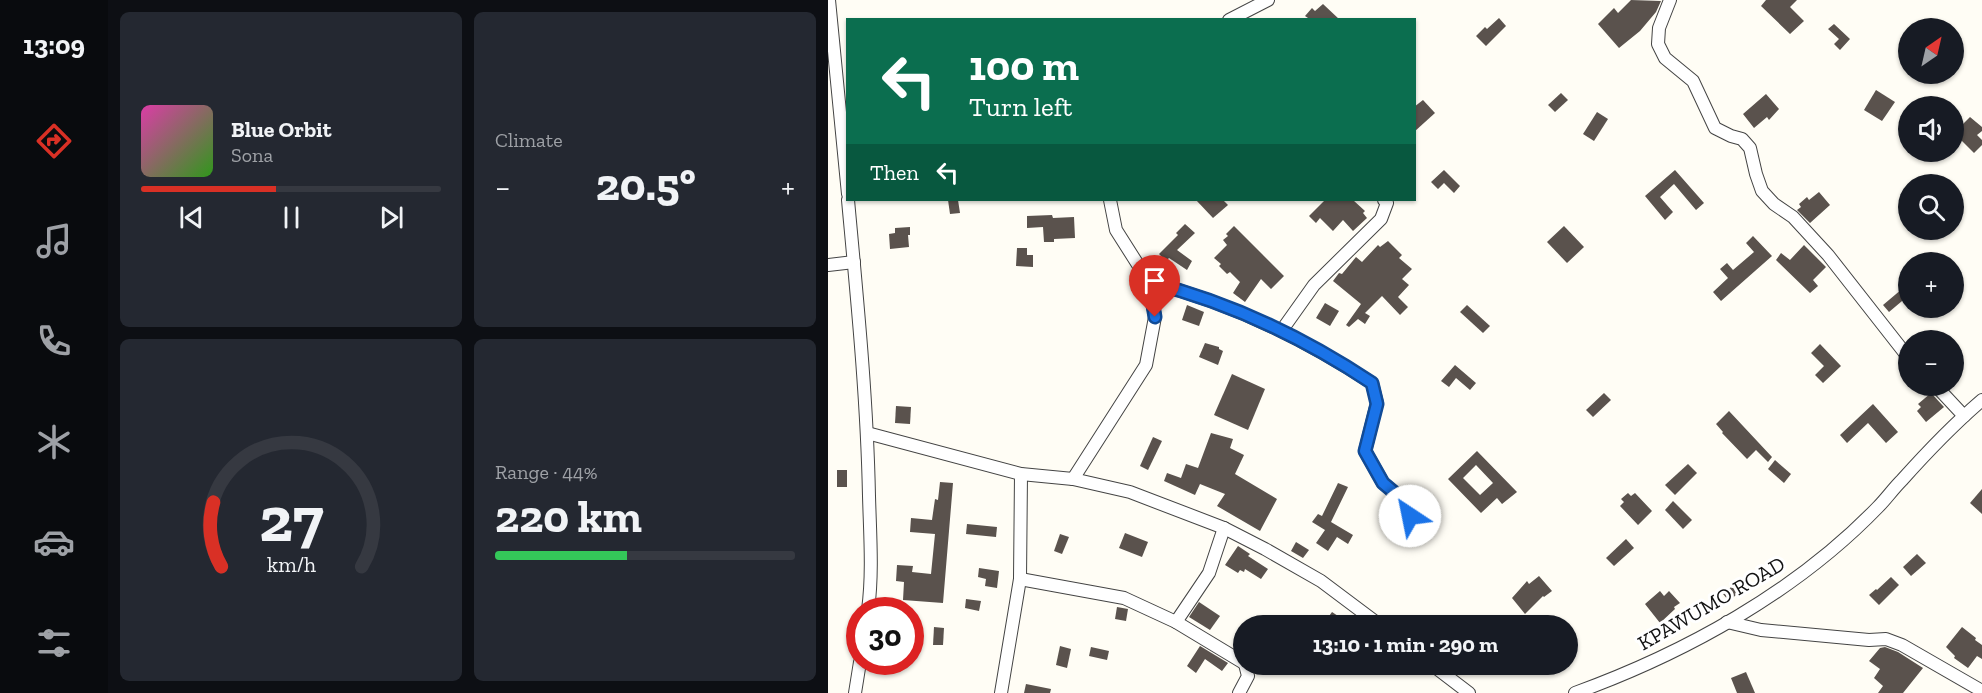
<!DOCTYPE html>
<html lang="en">
<head>
<meta charset="utf-8">
<style>
	body { margin:0; font-family:"Zilla Slab",serif; background:#242831; color:#f1f3f6; height:100vh; display:flex; flex-direction:column; font-size:22px; white-space:nowrap }
	* { box-sizing:border-box; margin:0 }
	p { font-size:20px; color:#9ea1a6 }
	.icon { flex:none; width:33px; height:33px; fill:none; stroke:currentColor; stroke-width:2; stroke-linecap:round; stroke-linejoin:round }
	.map { position:relative; flex:1; overflow:hidden }
	.panel { display:flex; flex-direction:column; gap:12px; padding:12px; background:#0d0f14; width:720px }
	.panel>* { flex:none }
	.hud { position:absolute; left:18px; top:18px; width:570px; height:183px; border-radius:0px; box-shadow:0 2px 4px #0004; background:#0b6e4f; color:#fff; overflow:hidden }
	.needle { width:39px; rotate:34deg }
	.controls { position:absolute; left:1070px; top:18px; display:grid; gap:12px }
	.controls a { display:grid; place-items:center; width:66px; height:66px; border-radius:50%; background:#171b24; box-shadow:0 2px 4px #0004; font-size:30px }
	.speed { position:absolute; left:18px; top:597px; display:flex; gap:12px; font-size:30px; font-weight:700; text-align:center }
	.speed>* { display:grid; place-content:center; width:78px; height:78px; border-radius:50%; background:#171b24; box-shadow:0 2px 4px #0004; line-height:1 }
	.speed .limit { border:9px solid #d22; background:#fff; color:#111 }
	.pin { position:absolute; display:grid; place-items:center; width:51px; height:51px; color:#fff; margin:-62px -26px; border-radius:50% 50% 50% 0; rotate:-45deg; box-shadow:0 0 6px #0007 }
	.pin .icon { rotate:45deg }
	.me { position:absolute; width:66px; margin:-33px; rotate:326deg; stroke-linejoin:round; filter:drop-shadow(0 0 4px #0008) }
	.turn { display:flex; align-items:center; gap:21px; height:126px; padding:0 24px; font-size:27px }
	.turn .icon { width:78px; height:78px; stroke-width:2.5 }
	.turn b { display:block; font-size:42px; line-height:51px }
	.then { display:flex; align-items:center; height:57px; padding:0 24px; background:#0003; gap:12px; font-size:22px }
	.big { font-size:45px; font-weight:700; line-height:1.1 }
	.panel .tile { flex:1; display:flex; flex-direction:column; justify-content:center; gap:9px; min-width:0; padding:0 21px; border-radius:9px; background:#242831 }
	.panel .dial { align-items:center; gap:0 }
	.dial svg { height:156px; overflow:visible; fill:none; stroke:#363941; stroke-width:7; stroke-linecap:round; text-anchor:middle }
	.dial text { fill:#f1f3f6; stroke:none }
	.song { display:flex; align-items:center; gap:18px }
	.cover { width:72px; height:72px; border-radius:9px; background:linear-gradient(135deg,hsl(320 70% 55%),hsl(110 70% 35%)) }
	.played { height:6px; border-radius:3px; background:linear-gradient(90deg,#d93025 45%,#363941 45%) }
	.keys { display:flex; justify-content:space-around; direction:ltr }
	.heat { display:flex; justify-content:space-between; align-items:center; font-size:33px; direction:ltr }
	.charge { height:9px; border-radius:4px; background:linear-gradient(90deg,#34c759 44%,#363941 0) }
	.panel .tiles { flex:1; display:grid; gap:12px; grid-template-columns:repeat(2,1fr) }
	.trip { position:absolute; left:405px; top:615px; width:345px; height:60px; border-radius:30px; background:#171b24; box-shadow:0 2px 4px #0004; font-weight:700; line-height:60px; text-align:center }
	main { display:flex; flex:1; min-height:0 }
	.tabs { display:flex; flex-direction:column; width:108px; justify-content:space-around; align-items:center; background:#090b0e; color:#9ea1a6 }
	.tabs .icon { width:42px; height:42px }
	.tabs .current { color:#d93025 }
	.tabs b { font-size:27px; color:#f1f3f6 }
	.map>svg:first-child { display:block }
	.building { fill:#5a524d; fill-rule:evenodd }
	.lines { fill:none; stroke-linecap:round; stroke-linejoin:round }
	.minor-casing { stroke:#444; stroke-width:14 }
	.minor { stroke:#fff; stroke-width:12 }
	.route-casing { stroke:#114b97; stroke-width:15 }
	.route { stroke:#1a73e8; stroke-width:10 }
	.labels { text-anchor:middle; dominant-baseline:central; stroke-width:6; stroke-linejoin:round; paint-order:stroke }
	.street-label { font-size:21px; fill:#111; stroke:#fff }
</style>
</head>
<body>
<main>
<nav class="tabs">
<b>13:09</b>
<svg class="icon current" aria-label="directions" viewBox="0 0 24 24"><path d="M12 3l9 9-9 9-9-9zM9 14v-3h6M13 9l2 2-2 2"/></svg>
<svg class="icon" aria-label="music" viewBox="0 0 24 24"><path d="M9 18V5l10-2v13"/><circle cx="6" cy="18" r="3"/><circle cx="16" cy="16" r="3"/></svg>
<svg class="icon" aria-label="phone" viewBox="0 0 24 24"><path d="M5 4h4l2 5-3 2q2 4 5 5l2-3 5 2v4C11 20 4 13 5 4z"/></svg>
<svg class="icon" aria-label="climate" viewBox="0 0 24 24"><path d="M12 3v18M4 7l16 10M4 17L20 7"/></svg>
<svg class="icon" aria-label="car" viewBox="0 0 24 24"><path d="M5 17H2v-5l4-1 3-4h7l3 4 3 1v5h-3M9 17h6M6 11h13"/><circle cx="7" cy="17" r="2"/><circle cx="17" cy="17" r="2"/></svg>
<svg class="icon" aria-label="filters" viewBox="0 0 24 24"><path d="M4 7h16M4 17h16"/><circle cx="9" cy="7" r="2"/><circle cx="15" cy="17" r="2"/></svg>
</nav>
<section class="panel">
<div class="tiles">
<div class="tile">
<div class="song"><i class="cover"></i><div><b>Blue Orbit</b><p>Sona</p></div></div>
<div class="played"></div>
<div class="keys"><svg class="icon" aria-label="previous" viewBox="0 0 24 24"><path d="M18 5L8 12l10 7zM5 5v14"/></svg><svg class="icon" aria-label="pause" viewBox="0 0 24 24"><path d="M8 5v14M16 5v14"/></svg><svg class="icon" aria-label="next" viewBox="0 0 24 24"><path d="M6 5l10 7-10 7zM19 5v14"/></svg></div>
</div>
<div class="tile"><p>Climate</p>
<div class="heat"><a>−</a><b class="big">20.5°</b><a>+</a></div>
</div>
<div class="tile dial"><svg viewBox="0 0 100 80">
<path d="M14 69A42 42 0 1 1 86 69"/>
<path d="M14 69A42 42 0 0 1 10 36" stroke="#d93025"/>
<text x="50" y="56" font-size="32" font-weight="700">27</text>
<text x="50" y="72" font-size="11">km/h</text>
</svg></div>
<div class="tile"><p>Range · 44%</p><b class="big">220 km</b><div class="charge"></div></div>
</div>
</section>
<div class="map">
<svg width="1154" height="693" viewBox="0 0 1154 693">
	<rect width="100%" height="100%" fill="#fffdf5"/>
	<!-- building -->
	<g class="building">
		<path d="M803,0l30,1 -5,11 -16,19 -21,17 -21,-24 16,-16 4,5z"/>
		<path d="M938,0h31l-7,7 14,14 -14,13 -29,-28z"/>
		<path d="M495,4l17,16h-33l1,-2 -3,-2 7,-8 3,3z"/>
		<path d="M671,18l7,8 -20,20 -10,-10 9,-9 2,2z"/>
		<path d="M1006,24l16,15 -10,11 -6,-6 5,-5 -11,-10z"/>
		<path d="M1048,90l19,12 -13,19 -18,-11z"/>
		<path d="M733,93l7,7 -13,12 -7,-7z"/>
		<path d="M938,94l13,15 -10,11 -2,-3 -13,11 -11,-14z"/>
		<path d="M595,100l12,13 -21,19v-25z"/>
		<path d="M769,112l11,7 -14,22 -11,-7z"/>
		<path d="M1142,117l12,10v4l-5,4 5,5v5l-8,8 -20,-20z"/>
		<path d="M616,170l16,16 -6,7 -10,-10 -6,6 -7,-7z"/>
		<path d="M847,170l29,33 -8,7 -22,-26 -14,13 13,15 -8,8 -20,-24z"/>
		<path d="M991,192l11,13 -20,18 -13,-13 4,-3 -2,-3 8,-7 2,3z"/>
		<path d="M120,200h10l2,13 -10,1z"/>
		<path d="M368,200h27l5,5 -15,13z"/>
		<path d="M497,200h28l12,11 -2,2 4,5 -14,13 -10,-11 -10,11 -13,-13 -4,5 -7,-7z"/>
		<path d="M224,215l1,3 21,-1 1,21 -21,1v3h-10l-1,-15 -16,1v-12z"/>
		<path d="M357,224l10,9 -18,17 15,11 -5,9 -18,-12 -3,3 -7,-7 19,-19 -2,-2z"/>
		<path d="M406,226l50,50 -13,13 -10,-10 -16,23 -12,-9 7,-11 -10,-10 -3,2 -8,-8 2,-2 -7,-6 13,-13 -4,-5 5,-4 -2,-2z"/>
		<path d="M736,226l20,21 -17,16 -20,-21z"/>
		<path d="M82,227v8h-2l1,12 -19,2 -1,-15 6,-1v-5z"/>
		<path d="M925,236l19,20 -51,45 -8,-9 15,-14 -8,-9 7,-6 6,7 21,-18 -8,-9z"/>
		<path d="M560,241l14,14 -3,3 13,11 -10,10 7,6 -11,12 10,10 -8,8 -18,-19 -17,17 5,3 -5,8 -7,-5 -9,8 -3,-2 15,-21 -28,-23 6,-8 3,1 14,-17 6,5 16,-17 2,2z"/>
		<path d="M976,245l22,22 -13,13 5,6 -8,7 -34,-33 5,-7 9,7z"/>
		<path d="M189,248h10v7h6v12l-17,-1z"/>
		<path d="M1074,289l6,7 -19,16 -6,-7z"/>
		<path d="M497,303l14,8 -9,15 -14,-8z"/>
		<path d="M359,305l17,7 -5,14 -17,-6z"/>
		<path d="M639,305l23,21 -7,7 -23,-21z"/>
		<path d="M377,343l14,4v2l4,2 -5,14 -19,-8z"/>
		<path d="M992,344l21,22 -18,17 -8,-8 9,-9 -13,-13z"/>
		<path d="M627,365l21,18 -6,7 -14,-12 -7,9 -8,-6z"/>
		<path d="M404,374l33,15 -17,41 -34,-15z"/>
		<path d="M776,393l7,7 -18,17 -7,-7z"/>
		<path d="M1103,393l13,14 -18,15 -9,-11 4,-4 -3,-3z"/>
		<path d="M1045,404l25,28 -12,11 -18,-20 -21,20 -7,-8z"/>
		<path d="M68,406l15,1 -1,17 -15,-1z"/>
		<path d="M901,411l43,46 -4,5 -12,-12 -9,9 -25,-26 1,-1 -7,-8z"/>
		<path d="M383,433l22,6 -3,9 14,7 -9,19 42,25 -17,32 -43,-25 8,-12 -25,-10 -5,11 -31,-14 3,-8 14,5 5,-14 12,4z"/>
		<path d="M325,437l9,4 -14,29 -8,-4z"/>
		<path d="M649,451l40,41 -15,12 -5,-6 -16,15 -33,-34zM648,465l17,18 -13,12 -17,-17z"/>
		<path d="M947,460l16,14 -7,9 -16,-14z"/>
		<path d="M860,464l9,9 -22,22 -10,-10z"/>
		<rect x="9" y="470" width="10" height="17"/>
		<path d="M112,482l13,1 -10,120 -40,-3 1,-18 -8,-1 1,-16 16,1 -1,6 19,2 4,-40 -25,-2 1,-14 21,2 3,-21 3,1z"/>
		<path d="M510,483l10,4 -17,35 22,13 -5,9 -11,-7 -9,14 -12,-8 9,-13 -13,-8 6,-8 4,2z"/>
		<path d="M1154,489v25l-12,-11z"/>
		<path d="M800,493l3,3 4,-3 17,18 -14,14 -18,-19 4,-4 -3,-3z"/>
		<path d="M845,501l19,19 -9,9 -18,-19z"/>
		<path d="M139,524l30,3 -1,10 -30,-3z"/>
		<path d="M297,533l23,9 -6,15 -23,-9z"/>
		<path d="M232,534l9,3 -7,17 -8,-3z"/>
		<path d="M798,539l8,9 -20,18 -8,-8z"/>
		<path d="M468,542l13,8 -6,8 -12,-7z"/>
		<path d="M410,546l12,8 -2,2 20,13 -7,10 -16,-10 -1,3 -4,-2 -2,3 -13,-8z"/>
		<path d="M1089,554l9,9 -15,13 -8,-9z"/>
		<path d="M151,568l20,3 -2,17 -12,-2 1,-7 -8,-2z"/>
		<path d="M711,576l13,15 -8,6 -1,-1 -18,18 -13,-16 15,-17 2,3z"/>
		<path d="M1063,577l8,8 -20,20 -10,-10 7,-6 1,1z"/>
		<path d="M909,582l6,7 -14,12 -6,-7z"/>
		<path d="M832,591l4,5 5,-5 11,12 -6,4 1,2 -15,14 -15,-19z"/>
		<path d="M138,599l15,2 -2,10 -14,-3z"/>
		<path d="M371,602l21,14 -10,14 -21,-13z"/>
		<path d="M289,607l11,2 -2,12 -11,-2z"/>
		<path d="M504,612l12,8 -4,6h-18z"/>
		<path d="M106,627l10,1 -1,17h-10z"/>
		<path d="M1134,627l14,11 -1,2 7,5v14l-5,-3 -9,12 -14,-10 1,-2 -9,-9z"/>
		<path d="M232,646l11,3 -4,19 -11,-3z"/>
		<path d="M372,646l28,17 -6,8 -17,-12 -9,14 -9,-7z"/>
		<path d="M263,647l18,4 -2,9 -18,-4z"/>
		<path d="M1057,647l13,5 25,16 -20,25h-25l5,-7 -9,-8 6,-9 -11,-8 11,-13z"/>
		<path d="M918,672l9,21h-18l-6,-15z"/>
		<path d="M198,684l25,5 -1,4h-26z"/>
	</g>
	<g class="lines">
		<!-- minor casing -->
		<g class="minor-casing">
			<g id="minor">
				<path d="M1,0l19,194"/>
				<path d="M842,0l-11,28 -1,16 7,14 28,23 22,47 16,8 11,3 8,9 6,26 6,17 12,13 19,13 35,38 80,102"/>
				<path d="M401,20l39,-20"/>
				<path d="M20,200c9,98 19,197 21,296 1,38 4,77 -1,114"/>
				<path d="M0,265l26,-3"/>
				<path d="M321,282c80,20 154,56 223,101l5,20 -12,48 18,32 25,21 2,12"/>
				<path d="M454,330l32,-45 67,-66 6,-16 -3,-3"/>
				<path d="M1108,386l28,30"/>
				<path d="M39,433l154,41 52,5 57,13 94,36 41,21 56,32 60,45"/>
				<path d="M245,479l73,-114 9,-48 -6,-35 -33,-52 -6,-30"/>
				<path d="M192,579l104,19 52,24 68,41"/>
				<path d="M348,622l33,-49 15,-45"/>
				<path d="M899,622l34,8 108,10 17,-1 16,6 80,46"/>
				<path d="M603,664l38,29"/>
				<path d="M27,693l5,-31"/>
				<path d="M173,693l19,-114 1,-105"/>
				<path d="M411,693l9,-17 -3,-12"/>
				<path d="M747,693c110,-40 221,-101 303,-186 8,-8 15,-18 24,-27 25,-28 52,-56 80,-80"/>
			</g>
		</g>
		<!-- minor -->
		<use href="#minor" class="minor"/>
	</g>
	<g class="lines">
		<!-- route casing -->
		<g class="route-casing">
			<path id="route" d="M327,317l-6,-35c80,20 154,55 223,101l5,21 -12,47 18,32 25,21 2,12"/>
		</g>
		<!-- route -->
		<use href="#route" class="route"/>
	</g>
	<g class="labels">
		<!-- street labels -->
		<g class="street-label">
			<text transform="translate(883 603) rotate(-30)">KPAWUMO ROAD</text>
		</g>
	</g>
</svg>
<div class="controls">
<a><svg class="needle" viewBox="-14 -14 28 28"><path d="M0-13l5 13h-10z" fill="#e53935"/><path d="M0 13l5-13h-10z" fill="#9ea1a6"/></svg></a>
<a><svg class="icon" aria-label="sound" viewBox="0 0 24 24"><path d="M4 9h4l5-4v14l-5-4H4zM17 9q2 3 0 6"/></svg></a>
<a><svg class="icon" aria-label="search" viewBox="0 0 24 24"><circle cx="10" cy="10" r="6"/><path d="M15 15l6 6"/></svg></a>
<a>+</a>
<a>−</a>
</div>
<div class="speed"><div class="limit">30</div></div>
<div class="pin" style="left:327px;top:317px;background:#d93025"><svg class="icon" aria-label="arrive" viewBox="0 0 24 24"><path d="M6 21V4h12l-3 4 3 4H6"/></svg></div>
<svg class="me" style="left:582px;top:516px" viewBox="-20 -20 40 40"><circle r="19" fill="#fff"/><path d="M0-13L10 11 0 6-10 11z" fill="#1a73e8"/></svg>
<div class="trip">13:10 · 1 min · 290 m</div>
<div class="hud">
<div class="turn"><svg class="icon" aria-label="left" viewBox="0 0 24 24"><path d="M17 20v-9H6M10 6l-5 5 5 5"/></svg><div><b>100 m</b>Turn left</div></div>
<div class="then">Then<svg class="icon" aria-label="left" viewBox="0 0 24 24"><path d="M17 20v-9H6M10 6l-5 5 5 5"/></svg></div>
</div>
</div>
</main>
</body>
</html>
